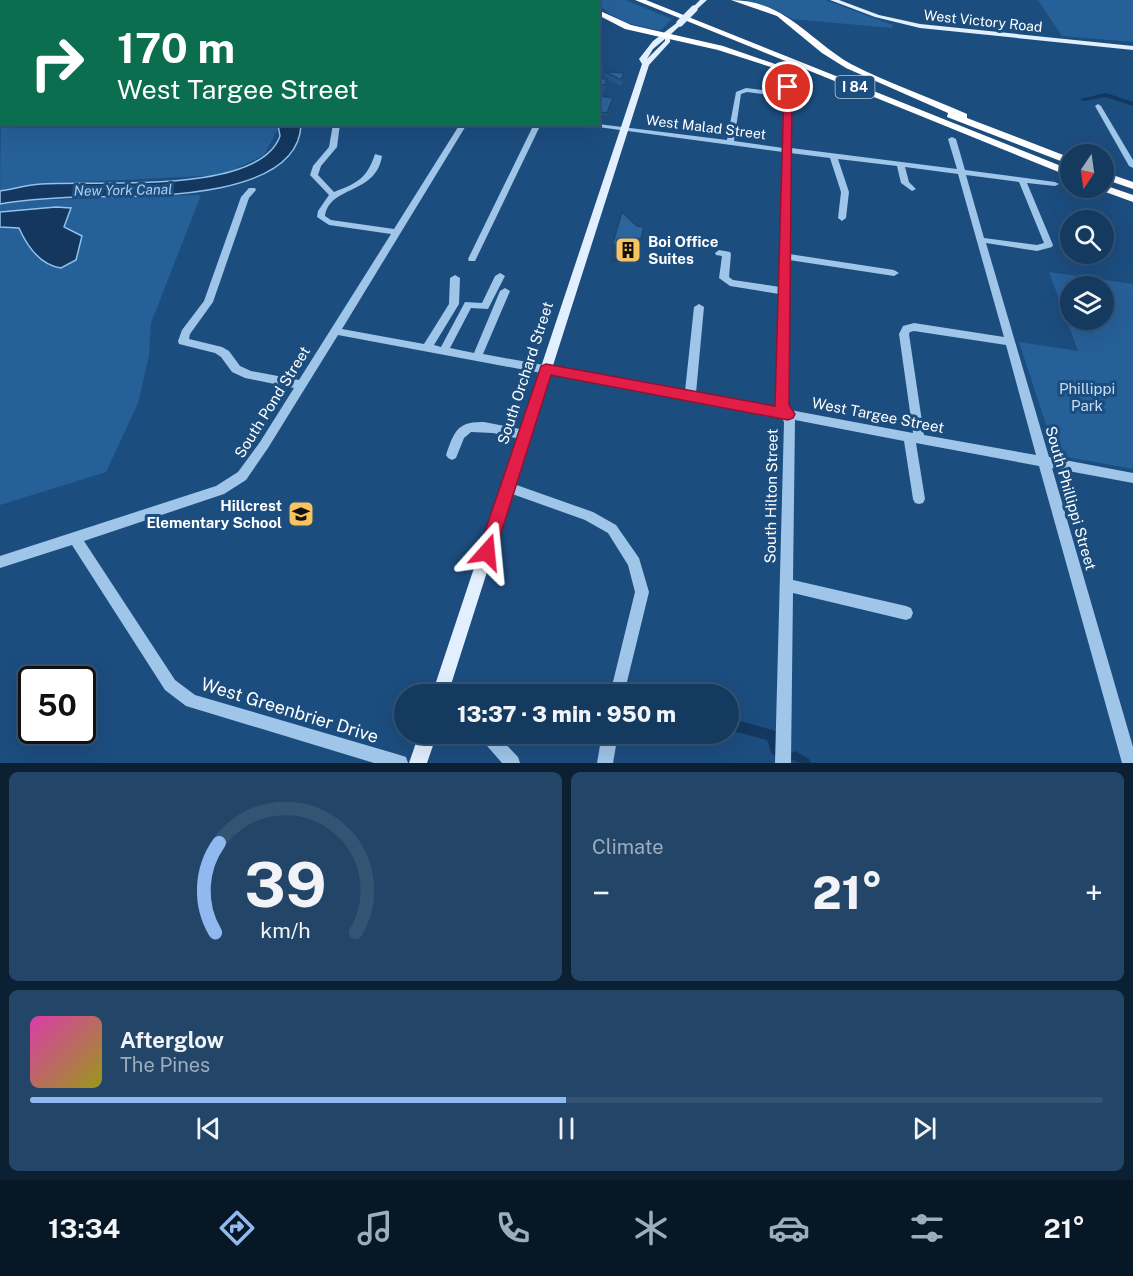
<!DOCTYPE html>
<html lang="en">
<head>
<meta charset="utf-8">
<style>
	body { margin:0; font-family:"Public Sans",sans-serif; background:#224568; color:#f1f3f6; height:100vh; display:flex; flex-direction:column; font-size:22px; white-space:nowrap }
	* { box-sizing:border-box; margin:0 }
	p { font-size:20px; color:#9dadbd }
	.icon { flex:none; width:33px; height:33px; fill:none; stroke:currentColor; stroke-width:2; stroke-linecap:round; stroke-linejoin:round }
	.map { position:relative; height:763px; overflow:hidden }
	.drawer { display:flex; flex-direction:column; gap:9px; padding:9px; background:#0c2034; flex:1 }
	.drawer>* { flex:none }
	.guide { position:absolute; left:0px; top:0px; width:600px; height:126px; box-shadow:0 6px 24px #0002,0 0 0 2px #345474; background:#0b6e4f; color:#fff; overflow:hidden }
	.needle { width:39px; rotate:193deg }
	.fabs { position:absolute; left:1060px; top:144px; display:grid; gap:12px }
	.fabs a { display:grid; place-items:center; width:54px; height:54px; border-radius:50%; background:#153a5f; box-shadow:0 6px 24px #0002,0 0 0 2px #345474; font-size:30px }
	.speed { position:absolute; left:18px; top:666px; display:flex; gap:12px; font-size:30px; font-weight:700; text-align:center }
	.speed>* { display:grid; place-content:center; width:78px; height:78px; border-radius:50%; background:#153a5f; box-shadow:0 6px 24px #0002,0 0 0 2px #345474; line-height:1 }
	.speed .limit { border:3px solid #111; border-radius:9px; background:#fff; color:#111 }
	.pin { position:absolute; display:grid; place-items:center; width:51px; height:51px; color:#fff; margin:-26px; border:3px solid #fff; border-radius:50%; box-shadow:0 2px 6px #0007 }
	.me { position:absolute; width:66px; margin:-33px; rotate:18deg; stroke-linejoin:round; filter:drop-shadow(0 0 4px #0008) }
	.turn { display:flex; align-items:center; gap:21px; height:126px; padding:0 18px; font-size:27px }
	.turn .icon { width:78px; height:78px; stroke-width:2.5 }
	.turn b { display:block; font-size:42px; line-height:51px }
	.big { font-size:45px; font-weight:800; line-height:1.1 }
	.drawer .tile { flex:1; display:flex; flex-direction:column; justify-content:center; gap:9px; min-width:0; padding:0 21px; border-radius:9px; background:#224568 }
	.drawer .dial { align-items:center; gap:0 }
	.dial svg { height:156px; overflow:visible; fill:none; stroke:#345474; stroke-width:7; stroke-linecap:round; text-anchor:middle }
	.dial text { fill:#f1f3f6; stroke:none }
	.song { display:flex; align-items:center; gap:18px }
	.cover { width:72px; height:72px; border-radius:9px; background:linear-gradient(135deg,hsl(320 70% 55%),hsl(60 70% 35%)) }
	.played { height:6px; border-radius:3px; background:linear-gradient(90deg,#90b9f0 50%,#345474 50%) }
	.keys { display:flex; justify-content:space-around; direction:ltr }
	.heat { display:flex; justify-content:space-between; align-items:center; font-size:33px; direction:ltr }
	.drawer .tiles { flex:1; display:grid; gap:9px; grid-template-columns:1fr 1fr }
	.tile:last-child { grid-column:span 2 }
	.trip { position:absolute; left:394px; top:684px; width:345px; height:60px; border-radius:30px; background:#153a5f; box-shadow:0 6px 24px #0002,0 0 0 2px #345474; font-weight:800; line-height:60px; text-align:center }
	.dock { display:flex; height:96px; justify-content:space-around; align-items:center; background:#081726; color:#9dadbd }
	.dock .icon { width:42px; height:42px }
	.dock .selected { color:#90b9f0 }
	.dock b { font-size:27px; color:#f1f3f6 }
	.map>svg:first-child { display:block }
	.green { fill:#266098; fill-rule:evenodd }
	.water { fill:#13375e; stroke:#92c1eb; stroke-width:1.5 }
	.lines { fill:none; stroke-linecap:round; stroke-linejoin:round }
	.stream { stroke:#92c1eb; stroke-width:1.5 }
	.canal { fill:#13375e; fill-rule:evenodd }
	.minor { fill:#9fc5e9; fill-rule:evenodd }
	.major { fill:#e2effe; fill-rule:evenodd }
	.highway { fill:#fff; fill-rule:evenodd }
	.major-bridge { stroke:#e2effe; stroke-width:7 }
	.wall { fill:#255787 }
	.shaded-wall { fill:#1e476e }
	.building { fill:#2b659d; stroke:#1e476e; stroke-width:1.5 }
	.route { fill:#e11d48; stroke:#92132f; stroke-width:1.5 }
	.labels { text-anchor:middle; dominant-baseline:central; stroke-width:6; stroke-linejoin:round; paint-order:stroke }
	.far-street-label { font-size:14px; fill:#fff; stroke:#1c4d7f }
	.shield { fill:#1c4d7f; stroke:#bbcad9; stroke-width:1.5 }
	.shield-label { font-size:14px; font-weight:bold; fill:#fff }
	.far-water-label { font-size:14px; font-style:italic; fill:#abcff1; stroke:#1c4d7f }
	.poi-label { font-size:15px; font-weight:bold; fill:#fff; stroke:#1c4d7f; text-anchor:start }
	.street-label { font-size:15px; fill:#fff; stroke:#1c4d7f }
	.park-label { font-size:15px; fill:#c4def7; stroke:#1c4d7f }
	.near-street-label { font-size:18px; fill:#fff; stroke:#1c4d7f }
</style>
</head>
<body>
<div class="map">
<svg width="1133" height="763" viewBox="0 0 1133 763">
	<rect width="100%" height="100%" fill="#1c4d7f"/>
	<!-- green -->
	<g class="green">
		<path d="M594,0h31l47,19 -11,11h-4l-35,-8 -14,-9z"/>
		<path d="M745,0h80l68,25 -1,3 -100,-9 -21,-11z"/>
		<path d="M1038,0h95v42l-71,-6z"/>
		<path d="M1,117l1,7h272l4,5 -14,26 -41,20 -184,9 -39,7z"/>
		<path d="M201,195l-50,128 -2,33 -11,47 -32,69 -106,33v-301l15,-3z"/>
		<path d="M1049,272l84,12v185l-77,-14 -37,-113 59,9zM1104,286v34h-33v-34z"/>
	</g>
	<!-- water -->
	<g class="water">
		<path d="M278,125h23c-3,78 -169,71 -223,72 -26,1 -52,2 -78,7v-13c13,-2 27,-6 41,-7 53,-4 218,12 239,-48z"/>
		<path d="M56,207l15,1 -7,19 18,9 -6,24 -15,8c-21,-3 -34,-22 -42,-40l-19,-1v-15z"/>
	</g>
	<g class="lines">
		<!-- stream -->
		<path class="stream" d="M793,77h3"/>
		<!-- canal -->
		<g class="canal">
			<path d="M1106,93l27,9v4l-27,-9 -23,4 -3,-2z"/>
			<path d="M729,718l47,13 6,19 -2,4 -4,2 -4,-2 -5,-14 -38,-10z"/>
			<path d="M795,751l14,8 2,4c-8,0 -18,0 -22,-6l2,-4z"/>
		</g>
		<!-- minor -->
		<g class="minor">
			<path d="M14,0h6l-6,2z"/>
			<path d="M59,0h7l-8,2z"/>
			<path d="M112,0h6l-7,2z"/>
			<path d="M170,0h6l-7,2z"/>
			<path d="M419,0h6l-6,2z"/>
			<path d="M540,0h6l-6,2z"/>
			<rect x="0" y="3" width="2" height="4"/>
			<path d="M2,58v6h-2v-5z"/>
			<path d="M788,85l3,2v61l166,21 -9,-30 4,-2 4,2 9,31 90,12 4,2 -4,2 -28,-3 26,62 -1,2 -15,4 -51,-8 63,214 84,16v10l-81,-15 81,279v16h-11l-83,-297 -123,-23 9,56 -2,4 -4,1 -4,-1 -2,-4 -9,-58 -109,-21 -2,160 113,26 5,2 2,5 -2,5 -5,2 -113,-27 -2,170h-16l9,-341 -2,-4 -444,-83 -70,113 -22,32 -22,14 -140,47 91,139 20,15 205,60 6,2 2,6h-34l-188,-57 -21,-16 -93,-145 -72,23v-12l216,-70 22,-14 22,-30 34,-54 -49,-10 -13,-6 -11,-15 -6,-4 -36,-9 -1,-3 4,-11 22,-29 37,-104 8,-9h6l1,2 -7,8 -36,104 -23,32 -1,5 33,8 7,4 11,15 11,5 48,9 92,-146 -62,-9 -12,-8 1,-6 11,-16 -19,-20 3,-9 16,-19 4,-23h7l-3,23 -16,19 -3,9 16,17c24,-9 33,-14 41,-38l7,2c-6,39 -52,29 -57,60l6,4 63,9 66,-105h7l-125,205 82,15 25,-40 1,-26 5,-3 5,3 -1,26 -25,41 7,2 24,-45 17,1 13,-27 5,-3 5,3 -17,33 -17,-1 -21,40 24,5 26,-62 5,-3 5,3 -27,63 202,37 9,-84 5,-3 5,3 -8,86 82,15 1,-114 -49,-8 -11,-8 3,-22 -6,-1 -1,-2 4,-3 11,2 1,2 -2,23 4,3 47,7v-29l-1,-2 1,-2 3,-102 -207,-28h22l129,16 9,-48 10,-4 39,5v-6zM747,92l37,5 -1,51 -49,-7 7,-47zM790,153l40,5 11,34 -3,26 4,3 4,-3 3,-26 -11,-33 59,7 4,17 11,8 4,-2 -7,-7 -4,-15 53,7 46,163 -90,-14 -11,3 -4,8 14,99 -123,-23 -3,-4 2,-146 105,16 5,-3 -5,-3 -105,-16zM966,175l53,7 25,61 -7,2 -53,-7zM914,331l92,14 30,110 -112,-20 -15,-101 1,-2z"/>
			<path d="M1098,104l3,2 32,54v8l-4,-2 -34,-60z"/>
			<rect x="0" y="110" width="2" height="5"/>
			<path d="M534,124h7l-65,135 -1,2h-6l-1,-2z"/>
			<path d="M484,422l41,8 4,2 2,3 -2,3 -4,2 -32,-7 -22,-1 -7,6 -8,20 -4,2 -4,-2 -2,-3c8,-23 11,-34 38,-33z"/>
			<path d="M508,482l85,30 23,13 23,33 10,34 -25,102h-14l25,-102 -7,-27 -20,-32 -23,-13 -81,-29 -2,-4 2,-4z"/>
			<path d="M478,734h18l22,23 2,6h-18l-21,-24z"/>
			<path d="M602,734h16l-5,29h-16z"/>
		</g>
		<!-- major -->
		<g class="major">
			<path d="M700,0h7l-11,10h-4v-2z"/>
			<path d="M830,0h9l40,15 41,9 213,22v4l-213,-22 -45,-11z"/>
			<path d="M678,22l5,1 -13,12v7l-21,23 -201,629h-16l210,-630 -3,-5 14,-18zM665,39v2l-18,18 6,-10z"/>
			<path d="M419,734h18l-10,29h-18z"/>
		</g>
		<!-- highway -->
		<g class="highway">
			<path d="M583,0h8l1,2h-8z"/>
			<path d="M635,0h11l425,170v7z"/>
			<path d="M731,0c54,0 78,40 120,64 37,19 78,33 116,50v4l104,40v7l-124,-48 1,-4 -102,-45 -24,-15 -45,-37z"/>
			<path d="M598,10l33,15 92,21 55,19 -4,3 -56,-18 -93,-21 -27,-14z"/>
			<path d="M1104,172l29,10v7l-29,-10z"/>
			<path d="M1104,185l29,10v7l-33,-12 -1,-2h5z"/>
		</g>
		<!-- major-bridge -->
		<path class="major-bridge" d="M680,23l14,-14"/>
	</g>
	<!-- wall -->
	<g class="wall">
		<path d="M605,72l19,7 -3,7 -14,-7v5l-3,7 -6,-1v-12l9,1 -2,-1z"/>
		<path d="M613,100l-6,16 -9,-1v-11z"/>
		<path d="M644,227l-2,18 -3,12 -7,-1 -21,8z"/>
	</g>
	<!-- shaded-wall -->
	<g class="shaded-wall">
		<path d="M644,227l-2,18 -3,12 2,-18z"/>
		<path d="M634,238l-2,18 -21,8 1,-18z"/>
	</g>
	<!-- building -->
	<g class="building">
		<path d="M605,72h6l13,1 -3,7z"/>
		<path d="M598,78l9,1 -2,6 -7,-1z"/>
		<path d="M601,96l12,2 -6,15 -9,-1v-8z"/>
		<path d="M622,212l15,14 7,1 -3,12 -7,-1 -22,8z"/>
	</g>
	<!-- route -->
	<path class="route" d="M788,84l4,3 -3,318 6,9 -2,4 -5,2 -237,-45 -56,177 -2,6 -6,2 -6,-2 -3,-6 63,-186 5,-2 229,42 9,-319z"/>
	<!-- icons -->
	<defs>
		<g id="building-square" transform="scale(1.35)"><rect x="-9" y="-9" width="18" height="18" rx="4" fill="#f9c35d" stroke="#1c4d7f"/><path d="M-4-6H4V6H1V3H-1V6H-4ZM-2.5-4.3h1.7v1.8h-1.7ZM.8-4.3h1.7v1.8H.8ZM-2.5-1h1.7V.8h-1.7ZM.8-1h1.7V.8H.8Z" fill="#111"/></g>
		<g id="school-square" transform="scale(1.35)"><rect x="-9" y="-9" width="18" height="18" rx="4" fill="#f9c35d" stroke="#1c4d7f"/><path d="M0-5L7-2L0 1L-7-2ZM-4 1L0 2.5L4 1V4Q0 6-4 4Z" fill="#111"/></g>
	</defs>
	<g fill-rule="evenodd">
		<use href="#building-square" x="628" y="250"/>
		<use href="#school-square" x="301" y="514"/>
	</g>
	<g class="labels">
		<!-- far-street labels -->
		<g class="far-street-label">
			<text transform="translate(983 21) rotate(6)">West Victory Road</text>
			<text transform="translate(706 127) rotate(7)">West Malad Street</text>
		</g>
		<!-- shield labels -->
		<rect class="shield" x="835.5" y="76" width="39" height="22" rx="4.5"/>
		<g class="shield-label">
			<text x="855" y="87">I 84</text>
		</g>
		<!-- far-water labels -->
		<g class="far-water-label">
			<text transform="translate(123 190) rotate(-1)">New York Canal</text>
		</g>
		<!-- poi labels -->
		<g class="poi-label">
			<text x="648" y="241">Boi Office<tspan x="648" dy="17">Suites</tspan></text>
			<text x="282" y="505" text-anchor="end">Hillcrest<tspan x="282" dy="17">Elementary School</tspan></text>
		</g>
		<!-- street labels -->
		<g class="street-label">
			<text transform="translate(525 373) rotate(-72)">South Orchard Street</text>
			<text transform="translate(272 402) rotate(-58)">South Pond Street</text>
			<text transform="translate(878 415) rotate(11)">West Targee Street</text>
			<text transform="translate(771 496) rotate(-89)">South Hilton Street</text>
			<text transform="translate(1071 498) rotate(74)">South Phillippi Street</text>
		</g>
		<!-- park labels -->
		<g class="park-label">
			<text x="1087" y="388">Phillippi<tspan x="1087" dy="17">Park</tspan></text>
		</g>
		<!-- near-street labels -->
		<g class="near-street-label">
			<text transform="translate(290 710) rotate(17)">West Greenbrier Drive</text>
		</g>
	</g>
</svg>
<div class="fabs">
<a><svg class="needle" viewBox="-14 -14 28 28"><path d="M0-13l5 13h-10z" fill="#e53935"/><path d="M0 13l5-13h-10z" fill="#9dadbd"/></svg></a>
<a><svg class="icon" aria-label="search" viewBox="0 0 24 24"><circle cx="10" cy="10" r="6"/><path d="M15 15l6 6"/></svg></a>
<a><svg class="icon" aria-label="layers" viewBox="0 0 24 24"><path d="M12 4l9 5-9 5-9-5zM3 14l9 5 9-5"/></svg></a>
</div>
<div class="speed"><div class="limit">50</div></div>
<div class="pin" style="left:788px;top:87px;background:#d93025"><svg class="icon" aria-label="arrive" viewBox="0 0 24 24"><path d="M6 21V4h12l-3 4 3 4H6"/></svg></div>
<svg class="me" style="left:487px;top:552px" viewBox="-20 -20 40 40"><path d="M0-17L14 15 0 8-14 15z" fill="#e11d48" stroke="#fff" stroke-width="4"/></svg>
<div class="trip">13:37 · 3 min · 950 m</div>
<div class="guide">
<div class="turn"><svg class="icon" aria-label="right" viewBox="0 0 24 24"><path d="M7 20v-9h11M14 6l5 5-5 5"/></svg><div><b>170 m</b>West Targee Street</div></div>
</div>
</div>
<section class="drawer">
<div class="tiles">
<div class="tile dial"><svg viewBox="0 0 100 80">
<path d="M14 69A42 42 0 1 1 86 69"/>
<path d="M14 69A42 42 0 0 1 16 23" stroke="#90b9f0"/>
<text x="50" y="56" font-size="32" font-weight="700">39</text>
<text x="50" y="72" font-size="11">km/h</text>
</svg></div>
<div class="tile"><p>Climate</p>
<div class="heat"><a>−</a><b class="big">21°</b><a>+</a></div>
</div>
<div class="tile">
<div class="song"><i class="cover"></i><div><b>Afterglow</b><p>The Pines</p></div></div>
<div class="played"></div>
<div class="keys"><svg class="icon" aria-label="previous" viewBox="0 0 24 24"><path d="M18 5L8 12l10 7zM5 5v14"/></svg><svg class="icon" aria-label="pause" viewBox="0 0 24 24"><path d="M8 5v14M16 5v14"/></svg><svg class="icon" aria-label="next" viewBox="0 0 24 24"><path d="M6 5l10 7-10 7zM19 5v14"/></svg></div>
</div>
</div>
</section>
<nav class="dock">
<b>13:34</b>
<svg class="icon selected" aria-label="directions" viewBox="0 0 24 24"><path d="M12 3l9 9-9 9-9-9zM9 14v-3h6M13 9l2 2-2 2"/></svg>
<svg class="icon" aria-label="music" viewBox="0 0 24 24"><path d="M9 18V5l10-2v13"/><circle cx="6" cy="18" r="3"/><circle cx="16" cy="16" r="3"/></svg>
<svg class="icon" aria-label="phone" viewBox="0 0 24 24"><path d="M5 4h4l2 5-3 2q2 4 5 5l2-3 5 2v4C11 20 4 13 5 4z"/></svg>
<svg class="icon" aria-label="climate" viewBox="0 0 24 24"><path d="M12 3v18M4 7l16 10M4 17L20 7"/></svg>
<svg class="icon" aria-label="car" viewBox="0 0 24 24"><path d="M5 17H2v-5l4-1 3-4h7l3 4 3 1v5h-3M9 17h6M6 11h13"/><circle cx="7" cy="17" r="2"/><circle cx="17" cy="17" r="2"/></svg>
<svg class="icon" aria-label="filters" viewBox="0 0 24 24"><path d="M4 7h16M4 17h16"/><circle cx="9" cy="7" r="2"/><circle cx="15" cy="17" r="2"/></svg>
<b>21°</b>
</nav>
</body>
</html>
